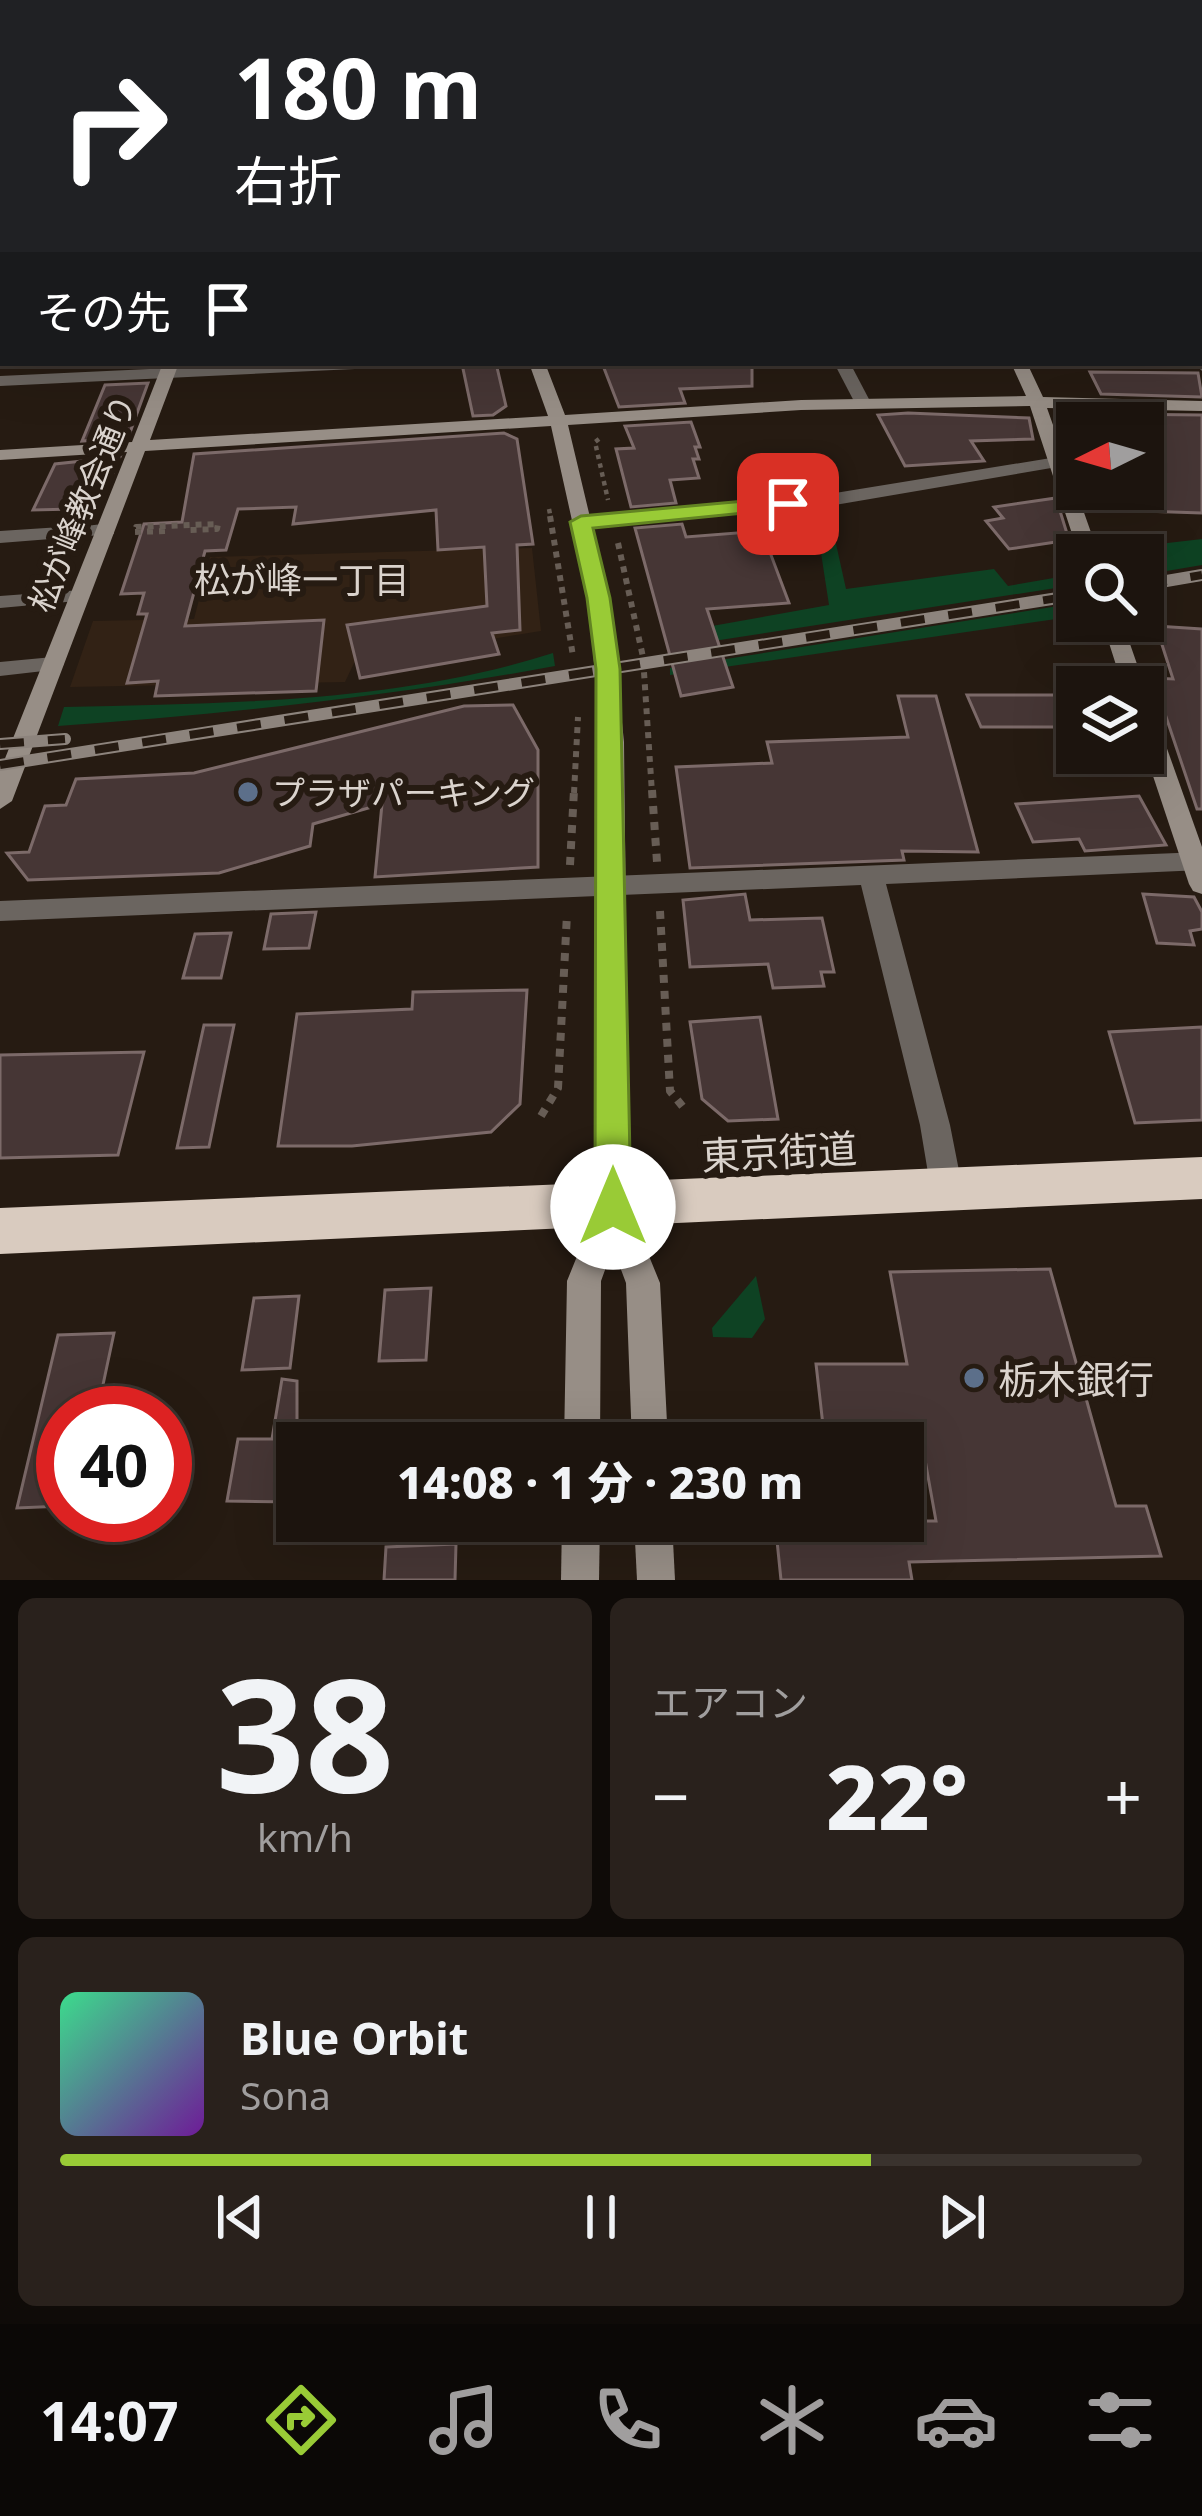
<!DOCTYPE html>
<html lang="ja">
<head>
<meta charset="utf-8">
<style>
	body { margin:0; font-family:"Noto Sans","Noto Sans JP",sans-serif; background:#29211c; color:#f1f3f6; height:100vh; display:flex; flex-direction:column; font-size:45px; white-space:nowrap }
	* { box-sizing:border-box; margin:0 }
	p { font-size:39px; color:#a09e9e }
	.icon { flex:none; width:66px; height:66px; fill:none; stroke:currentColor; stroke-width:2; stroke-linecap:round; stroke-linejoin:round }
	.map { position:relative; height:1580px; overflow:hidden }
	.drawer { display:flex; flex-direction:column; gap:18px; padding:18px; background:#0f0b08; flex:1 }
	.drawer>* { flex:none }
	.banner { position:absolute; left:0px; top:0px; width:1203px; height:366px; box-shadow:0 12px 48px #0002,0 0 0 3px #3a332e; background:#202124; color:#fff; overflow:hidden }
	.needle { width:78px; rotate:265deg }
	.controls { position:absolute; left:1056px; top:402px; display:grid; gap:24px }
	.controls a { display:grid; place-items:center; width:108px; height:108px; border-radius:0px; background:#1c140e; box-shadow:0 12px 48px #0002,0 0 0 3px #3a332e; font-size:60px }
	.speed { position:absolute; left:36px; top:1386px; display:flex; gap:24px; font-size:60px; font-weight:700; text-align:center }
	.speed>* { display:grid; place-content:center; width:156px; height:156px; border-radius:50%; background:#1c140e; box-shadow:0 12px 48px #0002,0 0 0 3px #3a332e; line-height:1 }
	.speed .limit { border:18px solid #d22; background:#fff; color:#111 }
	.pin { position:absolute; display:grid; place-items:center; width:102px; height:102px; color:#fff; margin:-51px; border-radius:24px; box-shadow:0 6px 18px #0006 }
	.me { position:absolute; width:132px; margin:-66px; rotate:0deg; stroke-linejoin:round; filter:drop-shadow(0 0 9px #0008) }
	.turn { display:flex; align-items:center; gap:42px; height:252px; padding:0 36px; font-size:54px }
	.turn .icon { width:156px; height:156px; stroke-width:2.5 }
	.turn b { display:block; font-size:84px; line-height:102px }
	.then { display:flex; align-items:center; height:114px; padding:0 36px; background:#0003; gap:24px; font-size:45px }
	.big { font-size:90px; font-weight:800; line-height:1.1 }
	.drawer .card { flex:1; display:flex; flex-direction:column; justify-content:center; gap:18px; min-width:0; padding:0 42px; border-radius:18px; background:#29211c }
	.drawer .dial { align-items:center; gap:0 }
	.dial b { font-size:156px; line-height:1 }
	.song { display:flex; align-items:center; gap:36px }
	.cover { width:144px; height:144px; border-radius:18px; background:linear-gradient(135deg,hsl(150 70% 55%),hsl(280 70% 35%)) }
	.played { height:12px; border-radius:6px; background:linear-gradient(90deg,#99cb36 75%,#3a332e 75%) }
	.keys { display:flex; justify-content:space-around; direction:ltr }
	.heat { display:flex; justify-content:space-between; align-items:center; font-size:66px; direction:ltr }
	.drawer .tiles { flex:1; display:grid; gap:18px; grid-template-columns:1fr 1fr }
	.card:last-child { grid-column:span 2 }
	.trip { position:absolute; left:276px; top:1422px; width:648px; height:120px; border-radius:0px; background:#1c140e; box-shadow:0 12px 48px #0002,0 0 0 3px #3a332e; font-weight:800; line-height:120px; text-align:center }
	.tabs { display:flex; height:192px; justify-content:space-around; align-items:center; background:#0b0806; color:#a09e9e }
	.tabs .icon { width:84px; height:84px }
	.tabs .on { color:#99cb36 }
	.tabs b { font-size:54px; color:#f1f3f6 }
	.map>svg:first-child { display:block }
	.built { fill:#322215 }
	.green { fill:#0e4223 }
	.building { fill:#463635; stroke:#7c6a69; stroke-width:3 }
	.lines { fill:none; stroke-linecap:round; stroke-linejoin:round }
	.path-far3 { stroke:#675d55; stroke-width:3; stroke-dasharray:3 3; stroke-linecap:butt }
	.path-far2 { stroke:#675d55; stroke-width:4.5; stroke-dasharray:4.5 4.5; stroke-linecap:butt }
	.path-far1 { stroke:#675d55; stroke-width:6; stroke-dasharray:6 6; stroke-linecap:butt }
	.path { stroke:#675d55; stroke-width:8; stroke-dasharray:8 8; stroke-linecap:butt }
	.lane { fill:#6b6560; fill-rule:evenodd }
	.street { fill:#6b6560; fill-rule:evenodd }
	.secondary { fill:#978e86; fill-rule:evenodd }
	.highway { fill:#d9cbbf; fill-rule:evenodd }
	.rail-casing { stroke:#8d847d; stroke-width:12 }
	.rail { stroke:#261b12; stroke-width:8; stroke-dasharray:24; stroke-linecap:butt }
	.route { fill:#99cb36; stroke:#638423; stroke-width:3 }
	.service-dot { fill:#5c6f8a; stroke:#261b12; stroke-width:4.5 }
	.labels { text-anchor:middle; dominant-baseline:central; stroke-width:12; stroke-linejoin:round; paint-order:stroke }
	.street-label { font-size:33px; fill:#dad3cd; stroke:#261b12 }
	.poi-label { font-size:33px; fill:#dad3cd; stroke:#261b12; text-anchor:start }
	.neighbourhood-label { font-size:36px; fill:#dad3cd; stroke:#261b12 }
	.near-street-label { font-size:39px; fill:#dad3cd; stroke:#261b12 }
	.near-poi-label { font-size:39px; fill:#dad3cd; stroke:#261b12; text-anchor:start }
</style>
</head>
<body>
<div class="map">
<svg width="1202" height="1580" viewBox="0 0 1202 1580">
	<rect width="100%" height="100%" fill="#261b12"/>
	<!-- built -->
	<path class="built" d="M532,548l9,83 -186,30 -10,21 -275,5 23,-66 101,-2 16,-62z"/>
	<!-- green -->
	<g class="green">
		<path d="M832,526l14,63 148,-20 14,17 63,-11 4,10 -407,63 -1,-14 162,-29 -12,-78z"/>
		<path d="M1202,539v26l-59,10v-20h-34l-2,-5z"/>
		<path d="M1077,603v13l-407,59v-7z"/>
		<path d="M553,653l2,13c-165,31 -330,48 -497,60l6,-19c163,-4 332,-4 489,-54z"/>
		<path d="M756,1276l9,43 -13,19 -39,-1 -1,-9z"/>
	</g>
	<!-- building -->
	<g class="building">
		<path d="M496,363l10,43 -13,9 -20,1 -11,-52z"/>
		<path d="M602,363h150v23l-72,3 5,14 -66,4z"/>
		<path d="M1090,372l108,1 4,24 -101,-3z"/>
		<path d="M148,383l-20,55 -46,3 23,-56z"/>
		<path d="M908,413l121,5 4,21 -62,2 13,20 -79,5 -27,-51z"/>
		<path d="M1111,414l91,1v98l-59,-2v-88h-27z"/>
		<path d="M691,422l9,25h-5l4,12h-6l6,19 -29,2 6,23 -45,4 -15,-58 18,-1 -9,-22z"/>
		<path d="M504,433l13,6 16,105 -16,1 3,85 -28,3 7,21 -139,24 -13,-53 140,-19 -3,-59 -46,3 -2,-40 -143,14 3,-17 -58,2 -12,41 -21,1 -20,75 139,-6 -8,71 -161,5 3,-15 -31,2 20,-69h-9l6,-21 -23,1 23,-70 38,-2 12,-68z"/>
		<path d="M120,457l-7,16 -16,1 -5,13h-8l-10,22 -41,1 22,-46z"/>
		<path d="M1056,498l13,42 -60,9 -23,-28 17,-3 -9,-11z"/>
		<path d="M682,524l4,13 76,-6 27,72 -82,6 26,78 -52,9 -46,-168z"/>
		<path d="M1156,626l46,3v180h-5l-44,-131 20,1z"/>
		<path d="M967,695h110v32h-96z"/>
		<path d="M898,696h38l42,156 -76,-1 2,9 -214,8 -14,-101 96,-4 -5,-21 141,-5z"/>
		<path d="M513,705l25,45v117l-163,10 7,-73 -69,20 -3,22 -91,27 -191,7 -21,-27 22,-1 16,-46 21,-1 10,-26 118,-6 270,-67z"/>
		<path d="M1139,796l27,49 -81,6 -6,-12 -46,3 -17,-38z"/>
		<path d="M745,894l5,26 72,-2 12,54h-13l3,14 -51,2 -5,-24 -78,3 -7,-67z"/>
		<path d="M1143,894l51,3 8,15v17l-12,2 4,14 -37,-2z"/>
		<path d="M316,912l-7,36 -45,1 7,-35z"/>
		<path d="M231,933l-10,45h-38l12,-44z"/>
		<path d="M527,990l-7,114 -29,28 -139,14h-74l19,-132 115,-5 1,-17z"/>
		<path d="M760,1017l18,102 -50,2 -26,-22 -12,-77z"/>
		<path d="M204,1025h30l-25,122 -32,1z"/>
		<path d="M1202,1027v93l-67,3 -26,-91z"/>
		<path d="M144,1052l-26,103 -118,3v-103z"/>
		<path d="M1050,1269l66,237h30l15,50 -252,6 3,18h-131l-6,-59h161l-14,-78h-97l-9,-79h91l-17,-92z"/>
		<path d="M431,1288l-5,72 -47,1 6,-71z"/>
		<path d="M299,1296l-9,72 -48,2 12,-72z"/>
		<path d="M114,1333l-17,80h-34v93l-46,2 41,-173z"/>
		<path d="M282,1379l15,2v121l-70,-1 11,-62h34z"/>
		<path d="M456,1544l-1,36h-71l2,-33z"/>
	</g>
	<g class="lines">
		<!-- path-far3 -->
		<g class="path-far3">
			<path d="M10,2l19,1"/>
			<path d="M202,3l25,-3"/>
		</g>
		<!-- path-far2 -->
		<g class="path-far2">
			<path d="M599,439l-4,3 13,58"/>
			<path d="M549,509l2,10"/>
		</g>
		<!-- path-far1 -->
		<g class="path-far1">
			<path d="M550,516l23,140"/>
			<path d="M165,531l-31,1 2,-5 82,-3 -1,5 -29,1"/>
			<path d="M618,543l25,114 9,136"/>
			<path d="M574,793l4,-76"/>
		</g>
		<!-- path -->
		<g class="path">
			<path d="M652,790l5,72"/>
			<path d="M570,865l4,-75"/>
			<path d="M660,911l10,180 13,16"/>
			<path d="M541,1116l17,-28 9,-174"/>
		</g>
		<!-- lane -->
		<path class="lane" d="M1200,359l2,1v11l-8,-8h6z"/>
		<!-- street -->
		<g class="street">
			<rect x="88" y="0" width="10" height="3"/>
			<path d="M426,0h10l-11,3z"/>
			<path d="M464,0h10l-11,3z"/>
			<rect x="607" y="0" width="10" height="3"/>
			<path d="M769,0h103l2,2 -110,1z"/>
			<rect x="1200" y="11" width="2" height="6"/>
			<rect x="0" y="18" width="3" height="6"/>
			<path d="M3,43v6l-3,1v-6z"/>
			<path d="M1200,155l2,1v9l-2,-1z"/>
			<rect x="0" y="236" width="3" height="8"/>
			<path d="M275,363h109l-8,5 -376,18v-10z"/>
			<path d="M834,363h16l21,40 -2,4h-12z"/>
			<path d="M1057,457l9,5 -3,4 -234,40 -248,22 -9,-6 9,-6 248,-22z"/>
			<path d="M107,524l7,2v8l-114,9v-12z"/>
			<path d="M81,590l7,2v8l-88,8v-12z"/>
			<path d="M53,657l11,7 -3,5 -61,7v-14z"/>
			<path d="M1202,852v18l-316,14 64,241 13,66 -5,10 -11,4 -11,-4 -5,-10 -11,-66 -59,-240 -861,36v-20z"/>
		</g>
		<!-- secondary -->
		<g class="secondary">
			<path d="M1081,0h11l3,3h-11z"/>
			<rect x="0" y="63" width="3" height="6"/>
			<rect x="1200" y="130" width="2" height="8"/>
			<rect x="0" y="189" width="3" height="8"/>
			<path d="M3,211v11l-3,1v-11z"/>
			<rect x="1200" y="221" width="2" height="8"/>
			<rect x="0" y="303" width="3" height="8"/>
			<path d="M163,363h16l-29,77 398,-24 -19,-53h16l20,52 236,-15 225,-4 -15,-33h16l16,34 159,4v10l-155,-3 52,147h-20l-49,-149 -229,4 -233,15 41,172 15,145 5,465 31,76 8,160h-36l-6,-160 -13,-35 -12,33 -1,162h-36l3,-162 30,-74 3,-465 -11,-145 -38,-171 -406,25 -133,350 -12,8v-38l127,-319 -127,8v-10l132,-8z"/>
			<path d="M1102,621h20l23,66 -2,3v-3h-20z"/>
			<path d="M1143,705l11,7 48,135v47l-9,-3 -4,-7 -46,-138z"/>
			<path d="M562,1521h38l-1,59h-38z"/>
			<path d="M634,1521h38l3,59h-38z"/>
		</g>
		<!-- highway -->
		<path class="highway" d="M1202,1157v42l-1202,55v-46z"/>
		<!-- rail casing -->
		<g class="rail-casing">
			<g id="rail">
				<path d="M1143,585l59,-10"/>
				<path d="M0,744l65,-5"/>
				<path d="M0,765l1077,-170"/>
			</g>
		</g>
		<!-- rail -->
		<use href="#rail" class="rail"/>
	</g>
	<!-- route -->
	<path class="route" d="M788,497l7,2v9l-202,20 17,70 10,71 11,538 -6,11 -12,5 -13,-5 -5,-11 1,-538 -9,-71 -17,-76 11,-6z"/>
	<!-- markers -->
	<g class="service-dot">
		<circle cx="248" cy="792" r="12"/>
		<circle cx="974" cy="1378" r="12"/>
	</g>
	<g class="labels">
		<!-- street labels -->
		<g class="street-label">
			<text transform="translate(82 503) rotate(-68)">松が峰教会通り</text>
		</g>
		<!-- poi labels -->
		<g class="poi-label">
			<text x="272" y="792">プラザパーキング</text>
		</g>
		<!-- neighbourhood labels -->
		<g class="neighbourhood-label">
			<text x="302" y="579">松が峰一丁目</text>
		</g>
		<!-- near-street labels -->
		<g class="near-street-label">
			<text transform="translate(779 1151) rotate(-3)">東京街道</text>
		</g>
		<!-- near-poi labels -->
		<g class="near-poi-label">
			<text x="998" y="1378">栃木銀行</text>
		</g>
	</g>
</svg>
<div class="controls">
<a><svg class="needle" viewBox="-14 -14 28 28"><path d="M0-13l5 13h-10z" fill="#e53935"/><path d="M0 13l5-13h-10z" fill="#a09e9e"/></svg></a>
<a><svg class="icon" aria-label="search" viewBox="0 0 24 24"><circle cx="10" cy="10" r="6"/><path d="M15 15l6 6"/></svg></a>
<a><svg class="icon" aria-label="layers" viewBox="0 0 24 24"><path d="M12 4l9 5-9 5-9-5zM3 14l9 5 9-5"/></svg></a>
</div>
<div class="speed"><div class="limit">40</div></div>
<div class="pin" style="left:788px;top:504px;background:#d93025"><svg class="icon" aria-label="arrive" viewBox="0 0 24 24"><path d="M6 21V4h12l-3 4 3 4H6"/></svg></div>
<svg class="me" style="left:613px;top:1207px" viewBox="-20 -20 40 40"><circle r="19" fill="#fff"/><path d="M0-13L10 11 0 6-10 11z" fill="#99cb36"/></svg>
<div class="trip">14:08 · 1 分 · 230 m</div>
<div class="banner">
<div class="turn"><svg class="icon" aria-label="right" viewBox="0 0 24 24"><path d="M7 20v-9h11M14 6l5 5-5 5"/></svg><div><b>180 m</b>右折</div></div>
<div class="then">その先<svg class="icon" aria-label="arrive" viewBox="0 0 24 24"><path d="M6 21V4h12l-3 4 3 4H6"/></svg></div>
</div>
</div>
<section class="drawer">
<div class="tiles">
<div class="card dial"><b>38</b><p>km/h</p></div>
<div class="card"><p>エアコン</p>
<div class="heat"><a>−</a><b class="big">22°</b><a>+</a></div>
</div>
<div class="card">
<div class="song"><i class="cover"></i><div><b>Blue Orbit</b><p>Sona</p></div></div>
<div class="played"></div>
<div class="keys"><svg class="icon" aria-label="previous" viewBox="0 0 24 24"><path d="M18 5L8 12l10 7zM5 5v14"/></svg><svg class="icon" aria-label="pause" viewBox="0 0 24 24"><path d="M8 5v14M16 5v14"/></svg><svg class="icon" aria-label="next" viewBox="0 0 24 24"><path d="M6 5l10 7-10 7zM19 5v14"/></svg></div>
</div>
</div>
</section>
<nav class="tabs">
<b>14:07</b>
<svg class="icon on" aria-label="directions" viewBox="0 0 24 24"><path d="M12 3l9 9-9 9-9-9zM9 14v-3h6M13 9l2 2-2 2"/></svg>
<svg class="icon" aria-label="music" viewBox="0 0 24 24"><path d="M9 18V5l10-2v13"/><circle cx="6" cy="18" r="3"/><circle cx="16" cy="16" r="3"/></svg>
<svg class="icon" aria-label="phone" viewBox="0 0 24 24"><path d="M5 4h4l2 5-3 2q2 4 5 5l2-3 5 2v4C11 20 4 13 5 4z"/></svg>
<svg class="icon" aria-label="climate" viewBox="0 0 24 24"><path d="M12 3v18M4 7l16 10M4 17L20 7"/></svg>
<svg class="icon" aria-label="car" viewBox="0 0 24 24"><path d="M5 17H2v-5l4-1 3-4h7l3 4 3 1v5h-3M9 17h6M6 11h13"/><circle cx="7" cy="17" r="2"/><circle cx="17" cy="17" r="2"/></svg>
<svg class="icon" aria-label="filters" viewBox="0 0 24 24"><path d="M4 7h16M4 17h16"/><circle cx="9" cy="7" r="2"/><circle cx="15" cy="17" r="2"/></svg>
</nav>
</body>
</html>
